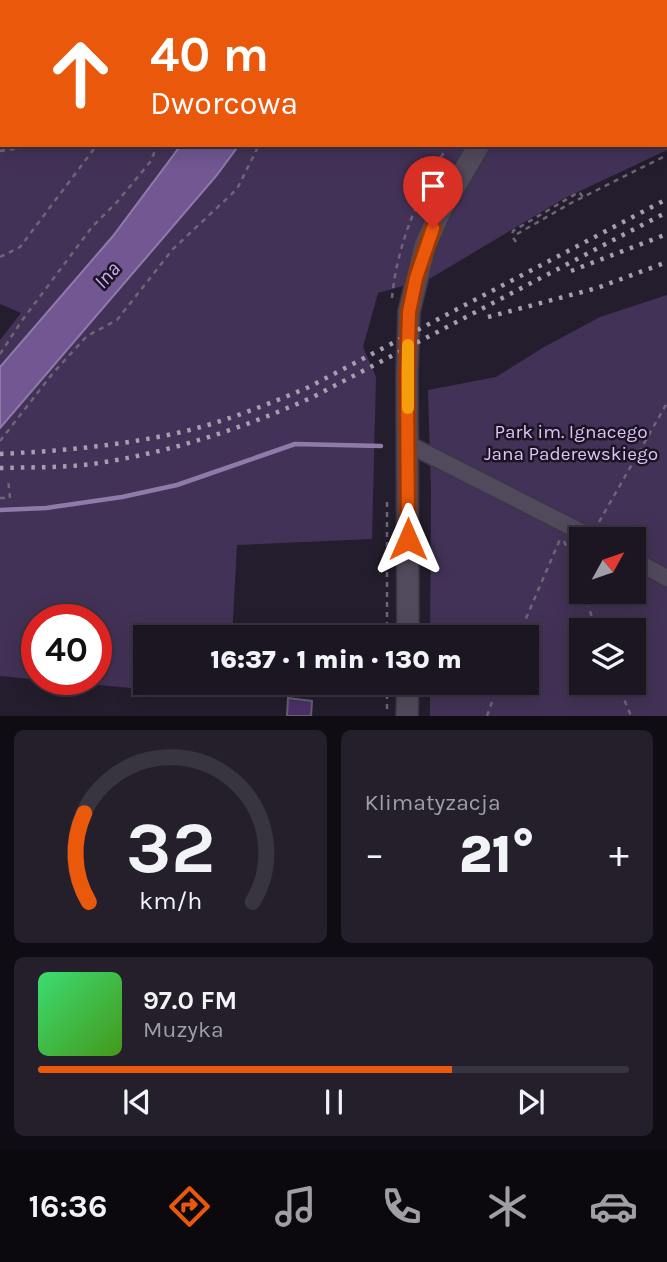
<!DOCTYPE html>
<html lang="pl">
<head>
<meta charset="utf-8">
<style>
	body { margin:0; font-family:Karla,sans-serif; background:#241f2a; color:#f1f3f6; height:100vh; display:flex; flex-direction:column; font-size:26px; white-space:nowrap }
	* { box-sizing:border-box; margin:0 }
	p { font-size:23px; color:#a09fa5 }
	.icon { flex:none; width:38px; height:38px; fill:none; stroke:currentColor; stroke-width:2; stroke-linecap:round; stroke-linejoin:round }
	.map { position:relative; height:716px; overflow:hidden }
	.panel { display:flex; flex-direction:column; gap:14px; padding:14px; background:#0f0c13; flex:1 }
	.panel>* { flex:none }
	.hud { position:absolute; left:0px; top:0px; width:668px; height:147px; box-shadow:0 4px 18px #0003,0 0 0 2px #393540; background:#ea580c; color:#fff; overflow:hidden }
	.needle { width:46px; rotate:50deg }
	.fabs { position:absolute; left:569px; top:527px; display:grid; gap:14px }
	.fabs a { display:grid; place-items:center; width:77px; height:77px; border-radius:0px; background:#1b1622; box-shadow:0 4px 18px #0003,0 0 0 2px #393540; font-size:35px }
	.speed { position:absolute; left:21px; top:604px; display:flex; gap:14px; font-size:35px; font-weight:700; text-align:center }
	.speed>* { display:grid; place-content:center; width:91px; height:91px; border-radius:50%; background:#1b1622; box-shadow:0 4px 18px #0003,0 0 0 2px #393540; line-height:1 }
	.speed .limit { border:10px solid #d22; background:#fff; color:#111 }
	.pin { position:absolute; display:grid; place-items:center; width:60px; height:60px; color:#fff; margin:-72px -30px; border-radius:50% 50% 50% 0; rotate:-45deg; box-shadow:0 0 7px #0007 }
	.pin .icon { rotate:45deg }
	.me { position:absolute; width:77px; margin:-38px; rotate:0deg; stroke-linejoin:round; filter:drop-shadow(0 0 5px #0008) }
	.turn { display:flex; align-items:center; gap:24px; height:147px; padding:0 35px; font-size:32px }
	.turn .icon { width:91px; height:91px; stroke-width:2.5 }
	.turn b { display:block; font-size:49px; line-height:60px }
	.big { font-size:52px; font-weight:800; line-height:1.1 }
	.panel .tile { flex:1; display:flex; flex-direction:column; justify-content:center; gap:10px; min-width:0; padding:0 24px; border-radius:10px; background:#241f2a }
	.panel .dial { align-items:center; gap:0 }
	.dial svg { height:182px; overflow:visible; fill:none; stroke:#393540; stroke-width:7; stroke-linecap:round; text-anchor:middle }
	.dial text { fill:#f1f3f6; stroke:none }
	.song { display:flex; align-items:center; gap:21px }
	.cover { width:84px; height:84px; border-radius:10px; background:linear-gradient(135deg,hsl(140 70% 55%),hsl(100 70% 35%)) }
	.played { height:7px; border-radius:4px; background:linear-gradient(90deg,#ea580c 70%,#393540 70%) }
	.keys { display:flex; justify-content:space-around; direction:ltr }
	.heat { display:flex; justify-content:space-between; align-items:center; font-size:38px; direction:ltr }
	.panel .tiles { flex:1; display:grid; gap:14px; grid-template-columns:1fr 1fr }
	.tile:last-child { grid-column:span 2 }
	.trip { position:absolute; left:133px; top:625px; width:406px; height:70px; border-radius:0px; background:#1b1622; box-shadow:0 4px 18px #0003,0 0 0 2px #393540; font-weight:800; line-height:70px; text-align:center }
	.menu { display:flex; height:112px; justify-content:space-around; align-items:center; background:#0b090e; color:#a09fa5 }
	.menu .icon { width:49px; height:49px }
	.menu .selected { color:#ea580c }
	.menu b { font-size:32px; color:#f1f3f6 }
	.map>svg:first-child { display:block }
	.green { fill:#433257; fill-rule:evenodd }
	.water { fill:#725793; stroke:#8f7ba9; stroke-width:2 }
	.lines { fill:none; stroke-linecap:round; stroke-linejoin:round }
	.stream { stroke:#8f7ba9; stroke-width:4.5 }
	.building { fill:#4b3069; stroke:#675f72; stroke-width:2 }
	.minor-casing { stroke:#3d3745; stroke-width:19 }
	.tertiary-casing { stroke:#3d3745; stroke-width:24 }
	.path { stroke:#6d6775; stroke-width:2.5; stroke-dasharray:5 5; stroke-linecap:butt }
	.minor { stroke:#514a5c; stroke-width:16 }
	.tertiary { stroke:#514a5c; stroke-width:21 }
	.rail { stroke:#a5a0ad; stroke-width:4.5; stroke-dasharray:3.5 7; stroke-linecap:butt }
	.route-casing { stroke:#983908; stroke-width:18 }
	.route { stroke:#ea580c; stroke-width:12 }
	.slow { stroke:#f59e0b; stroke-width:12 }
	.labels { text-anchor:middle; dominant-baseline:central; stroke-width:5; stroke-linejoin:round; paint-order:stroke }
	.park-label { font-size:19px; fill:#dbc4fa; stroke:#1b1423 }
	.water-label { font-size:21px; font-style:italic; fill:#cdaef5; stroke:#1b1423 }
</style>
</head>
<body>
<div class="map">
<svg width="667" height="716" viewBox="0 0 667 716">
	<rect width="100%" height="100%" fill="#241d2d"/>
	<!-- green -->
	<g class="green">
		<path d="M170,0h497v150l-104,49 -132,79 -53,15 -15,54 13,30 -4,162 -135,6 -5,92h-87v45l85,1 -1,14 -229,-21v-336l21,-27 -21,-9v-196h2v37h665v-143h-497zM37,620h59v59h-59z"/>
		<path d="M667,295v421h-237v-33l97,-1v-45h-97l1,-148 -3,-99 68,-13 48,-30 56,-30zM581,539h53v53h-53zM581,630h53v52h-53z"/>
	</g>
	<!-- water -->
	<path class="water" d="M181,145h58l-22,30 -217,253v-61l113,-131z"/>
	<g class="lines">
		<!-- stream -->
		<path class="stream" d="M0,510l46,-2 76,-11 55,-12 118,-41 86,2"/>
	</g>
	<!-- building -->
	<path class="building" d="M288,698l24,3 -1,15h-24z"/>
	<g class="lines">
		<!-- minor casing -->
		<g class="minor-casing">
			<g id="minor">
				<path d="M111,2l12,-2"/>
				<path d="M0,15h2"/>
				<path d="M408,444l187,95"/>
				<path d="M634,560l33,18"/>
			</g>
		</g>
		<!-- tertiary casing -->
		<g class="tertiary-casing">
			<g id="tertiary">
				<path d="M632,0v2"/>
				<path d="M408,637l-1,-263 2,-62 16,-66 16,-36 38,-65"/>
				<path d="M407,716l1,-34"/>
			</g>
		</g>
		<!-- path -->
		<g class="path">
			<path d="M93,2l1,-2"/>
			<path d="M165,2v-2"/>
			<path d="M261,2l1,-2"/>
			<path d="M364,2l1,-2"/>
			<path d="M0,151l42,-6"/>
			<path d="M517,234l54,-31 96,-48"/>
			<path d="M516,242l-4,-6 1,-5 66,-39 4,5"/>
			<path d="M0,257l20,-10 77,-102"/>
			<path d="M392,298c5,-55 28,-106 56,-153"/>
			<path d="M0,354l21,-32 71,-95 25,-25 34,-41 6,-16"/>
			<path d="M0,441l53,-68 34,-37 30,-16 56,-71 64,-60 22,-44"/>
			<path d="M0,498h10l-2,-20"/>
			<path d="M599,522l68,-119"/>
			<path d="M564,541l17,42"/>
			<path d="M584,592l12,38"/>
			<path d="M387,637v-136"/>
			<path d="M518,637l43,-100"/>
			<path d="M617,682l14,34"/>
			<path d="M387,709v-27"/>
			<path d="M487,716l12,-34"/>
		</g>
		<!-- minor -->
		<use href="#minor" class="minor"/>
		<!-- tertiary -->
		<use href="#tertiary" class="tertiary"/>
		<!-- rail -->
		<g class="rail">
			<path d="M571,271l96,-37"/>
			<path d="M488,317l109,-29 70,-26"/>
			<path d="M0,454c59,-3 118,-8 177,-21 45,-10 89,-28 132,-46l358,-188"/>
			<path d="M0,468c30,-1 62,0 92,-4 77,-11 149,-35 221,-67l354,-185"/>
		</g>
	</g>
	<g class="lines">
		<!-- route casing -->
		<g class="route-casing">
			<path id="route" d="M408,539l-1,-165 2,-62 7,-34 17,-50"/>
		</g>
		<!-- route -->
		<use href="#route" class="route"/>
		<!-- slow -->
		<path class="slow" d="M408,408v-63"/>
	</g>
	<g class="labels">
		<!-- park labels -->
		<g class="park-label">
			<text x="571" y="432">Park im. Ignacego<tspan x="571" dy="22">Jana Paderewskiego</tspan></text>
		</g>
		<!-- water labels -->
		<g class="water-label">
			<text transform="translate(107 275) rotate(-49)">Ina</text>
		</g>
	</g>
</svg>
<div class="fabs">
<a><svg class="needle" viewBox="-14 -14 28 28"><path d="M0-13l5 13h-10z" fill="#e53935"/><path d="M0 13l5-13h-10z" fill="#a09fa5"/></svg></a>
<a><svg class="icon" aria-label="layers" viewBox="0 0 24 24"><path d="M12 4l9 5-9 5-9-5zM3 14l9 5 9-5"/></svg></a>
</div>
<div class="speed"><div class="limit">40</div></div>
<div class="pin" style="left:433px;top:228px;background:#d93025"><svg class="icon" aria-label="arrive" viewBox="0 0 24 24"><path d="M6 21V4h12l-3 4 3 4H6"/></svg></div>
<svg class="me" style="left:408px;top:539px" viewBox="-20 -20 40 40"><path d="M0-17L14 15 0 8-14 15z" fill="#ea580c" stroke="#fff" stroke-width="4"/></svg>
<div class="trip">16:37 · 1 min · 130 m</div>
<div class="hud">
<div class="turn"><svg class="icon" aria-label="ahead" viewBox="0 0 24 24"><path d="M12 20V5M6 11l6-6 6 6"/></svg><div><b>40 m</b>Dworcowa</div></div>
</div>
</div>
<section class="panel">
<div class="tiles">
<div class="tile dial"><svg viewBox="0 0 100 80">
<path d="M14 69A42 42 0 1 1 86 69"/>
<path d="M14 69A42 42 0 0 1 12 30" stroke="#ea580c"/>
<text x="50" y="56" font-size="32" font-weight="700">32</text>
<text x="50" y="72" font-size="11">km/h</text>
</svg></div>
<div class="tile"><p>Klimatyzacja</p>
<div class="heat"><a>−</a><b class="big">21°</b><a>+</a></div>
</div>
<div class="tile">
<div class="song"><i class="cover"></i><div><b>97.0 FM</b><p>Muzyka</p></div></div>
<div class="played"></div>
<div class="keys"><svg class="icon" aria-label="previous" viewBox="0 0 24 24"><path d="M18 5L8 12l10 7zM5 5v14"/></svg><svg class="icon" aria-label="pause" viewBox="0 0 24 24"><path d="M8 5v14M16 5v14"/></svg><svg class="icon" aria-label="next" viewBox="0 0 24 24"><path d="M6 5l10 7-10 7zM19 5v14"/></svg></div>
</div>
</div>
</section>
<nav class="menu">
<b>16:36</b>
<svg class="icon selected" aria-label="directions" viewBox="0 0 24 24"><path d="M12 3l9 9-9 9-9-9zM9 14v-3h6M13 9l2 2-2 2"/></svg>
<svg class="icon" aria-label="music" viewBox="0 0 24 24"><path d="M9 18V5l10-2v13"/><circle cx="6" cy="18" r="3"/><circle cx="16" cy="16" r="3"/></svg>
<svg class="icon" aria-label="phone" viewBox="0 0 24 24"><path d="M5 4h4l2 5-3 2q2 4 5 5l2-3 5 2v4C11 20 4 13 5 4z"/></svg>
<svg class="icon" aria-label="climate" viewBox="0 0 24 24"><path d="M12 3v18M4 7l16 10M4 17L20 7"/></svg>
<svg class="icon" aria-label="car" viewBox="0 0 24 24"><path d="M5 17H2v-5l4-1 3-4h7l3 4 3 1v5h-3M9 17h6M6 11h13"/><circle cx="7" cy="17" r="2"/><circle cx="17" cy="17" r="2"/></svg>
</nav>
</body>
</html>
